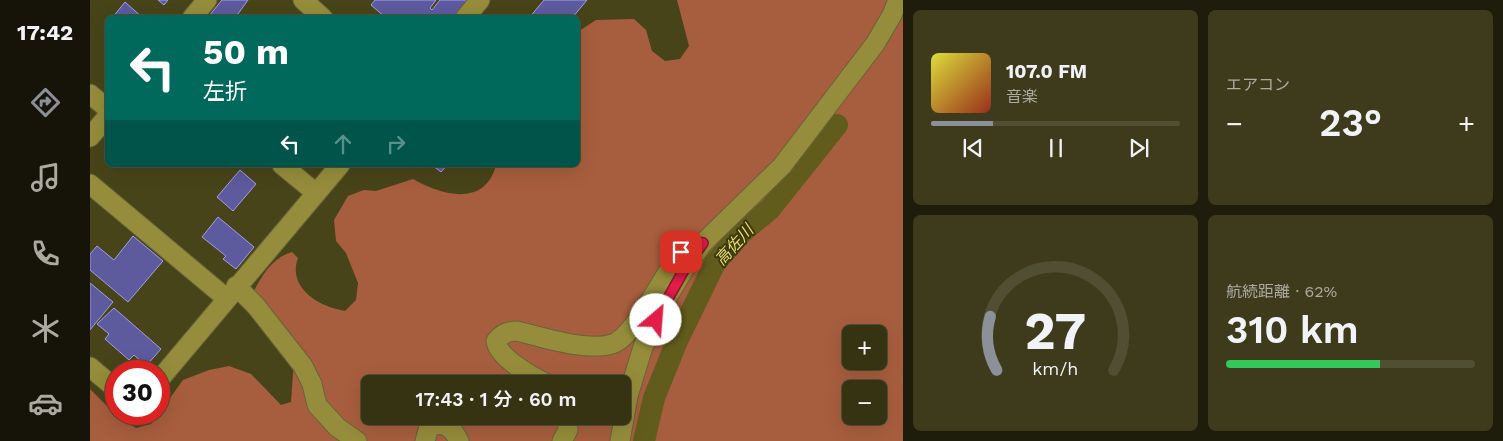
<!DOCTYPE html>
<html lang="ja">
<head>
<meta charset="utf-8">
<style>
	body { margin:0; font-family:"Work Sans","Noto Sans JP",sans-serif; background:#3d3b1c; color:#f1f3f6; height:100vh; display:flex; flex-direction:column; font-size:19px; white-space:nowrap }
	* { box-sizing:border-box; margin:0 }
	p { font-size:16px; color:#aaaaa0 }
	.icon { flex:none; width:28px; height:28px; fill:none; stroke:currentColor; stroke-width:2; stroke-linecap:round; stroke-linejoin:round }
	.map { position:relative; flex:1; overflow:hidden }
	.drawer { display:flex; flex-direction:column; gap:10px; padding:10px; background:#1e1c0a; width:600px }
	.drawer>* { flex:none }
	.guide { position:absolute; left:15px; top:15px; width:475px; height:152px; border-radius:8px; box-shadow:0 5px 20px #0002,0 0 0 1px #504e33; background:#00695c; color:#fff; overflow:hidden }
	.tools { position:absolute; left:752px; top:325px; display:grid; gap:10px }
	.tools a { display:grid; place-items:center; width:45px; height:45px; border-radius:8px; background:#363313; box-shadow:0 5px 20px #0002,0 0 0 1px #504e33; font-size:25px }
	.speed { position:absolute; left:15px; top:360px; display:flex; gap:10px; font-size:25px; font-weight:700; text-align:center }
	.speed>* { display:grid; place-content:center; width:65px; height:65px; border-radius:50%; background:#363313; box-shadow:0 5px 20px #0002,0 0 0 1px #504e33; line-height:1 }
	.speed .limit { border:8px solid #d22; background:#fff; color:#111 }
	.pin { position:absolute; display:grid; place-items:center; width:42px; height:42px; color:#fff; margin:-21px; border-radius:10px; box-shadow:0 2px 8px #0006 }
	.me { position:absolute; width:55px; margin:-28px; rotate:27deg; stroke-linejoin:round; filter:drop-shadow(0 0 4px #0008) }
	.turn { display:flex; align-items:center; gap:18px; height:105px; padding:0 15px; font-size:22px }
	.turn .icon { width:65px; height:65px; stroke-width:2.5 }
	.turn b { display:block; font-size:35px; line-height:42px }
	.lanes { display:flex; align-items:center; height:48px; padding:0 15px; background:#0003; justify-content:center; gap:25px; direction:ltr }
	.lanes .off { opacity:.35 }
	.big { font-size:38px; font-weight:600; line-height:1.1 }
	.drawer .card { flex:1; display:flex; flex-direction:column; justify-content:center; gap:8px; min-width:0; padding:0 18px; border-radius:8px; background:#3d3b1c }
	.drawer .dial { align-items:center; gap:0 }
	.dial svg { height:130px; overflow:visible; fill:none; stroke:#504e33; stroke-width:7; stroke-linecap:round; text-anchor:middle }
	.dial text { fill:#f1f3f6; stroke:none }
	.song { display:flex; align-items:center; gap:15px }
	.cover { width:60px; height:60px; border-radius:8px; background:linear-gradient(135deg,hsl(60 70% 55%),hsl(10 70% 35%)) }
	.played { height:5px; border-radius:2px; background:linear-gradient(90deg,#8c9099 25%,#504e33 25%) }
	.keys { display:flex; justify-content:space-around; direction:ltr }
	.heat { display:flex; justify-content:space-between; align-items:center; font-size:28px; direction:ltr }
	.charge { height:8px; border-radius:4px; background:linear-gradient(90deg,#34c759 62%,#504e33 0) }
	.drawer .tiles { flex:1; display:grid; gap:10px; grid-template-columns:repeat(2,1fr) }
	.trip { position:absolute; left:271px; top:375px; width:270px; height:50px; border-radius:8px; background:#363313; box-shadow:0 5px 20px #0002,0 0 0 1px #504e33; font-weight:600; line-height:50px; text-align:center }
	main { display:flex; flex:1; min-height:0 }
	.menu { display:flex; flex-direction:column; width:90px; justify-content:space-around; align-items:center; background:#161408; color:#aaaaa0 }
	.menu .icon { width:35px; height:35px }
	.menu .current { color:#8c9099 }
	.menu b { font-size:22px; color:#f1f3f6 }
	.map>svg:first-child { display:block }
	.forest { fill:#a75e3e; fill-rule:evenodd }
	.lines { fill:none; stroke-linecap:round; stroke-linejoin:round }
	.river { stroke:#625c1c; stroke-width:22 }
	.building { fill:#5d5a9e; stroke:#a09fe7 }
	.minor-casing { stroke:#67633a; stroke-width:21 }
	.minor { stroke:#958d3b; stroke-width:19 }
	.route-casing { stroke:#92132f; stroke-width:12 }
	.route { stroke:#e11d48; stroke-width:9 }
	.labels { text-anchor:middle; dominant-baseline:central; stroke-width:4; stroke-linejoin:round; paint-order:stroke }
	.water-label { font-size:16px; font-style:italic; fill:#eadf6e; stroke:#3d390d }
</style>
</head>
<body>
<main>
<nav class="menu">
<b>17:42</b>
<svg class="icon current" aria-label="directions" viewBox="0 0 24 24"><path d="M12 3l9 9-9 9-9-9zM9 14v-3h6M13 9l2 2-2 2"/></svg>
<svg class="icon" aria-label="music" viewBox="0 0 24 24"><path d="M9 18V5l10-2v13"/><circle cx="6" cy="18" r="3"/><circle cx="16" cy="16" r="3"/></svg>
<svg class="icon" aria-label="phone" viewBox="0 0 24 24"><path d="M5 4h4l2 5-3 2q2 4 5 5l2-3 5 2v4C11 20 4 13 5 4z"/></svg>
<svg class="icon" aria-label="climate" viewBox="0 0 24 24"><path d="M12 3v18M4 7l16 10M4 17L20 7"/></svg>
<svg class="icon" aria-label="car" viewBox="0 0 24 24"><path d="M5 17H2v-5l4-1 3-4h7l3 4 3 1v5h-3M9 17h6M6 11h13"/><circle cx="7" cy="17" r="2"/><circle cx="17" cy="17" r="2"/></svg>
</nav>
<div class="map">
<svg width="813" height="441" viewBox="0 0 813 441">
	<rect width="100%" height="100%" fill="#484419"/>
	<!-- forest -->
	<path class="forest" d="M587,0h226v441h-813v-52l28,28 18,11 15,-4 32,-44 26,-10 20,-4 22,8 30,31 10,-3 4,-56 -41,-55c8,-16 19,-34 38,-39l6,6c-11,30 21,49 47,53l11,-11 2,-17 -12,-30 -10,-12 -2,-21 14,-24 16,-6 12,1 37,-12c28,16 72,29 83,-14h82l1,-134 17,-11 38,-1 12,11 6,21 13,10 15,-2 9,-13zM761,334h28v27h-28zM280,384h252v32h-252zM761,389h28v27h-28z"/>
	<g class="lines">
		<!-- river -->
		<path class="river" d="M554,441l10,-43 23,-57 38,-78 26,-30 29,-24 67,-84"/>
	</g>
	<!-- building -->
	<g class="building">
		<path d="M68,0h10l-4,5z"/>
		<path d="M132,0h26l-13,18h-24l-2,-2z"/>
		<path d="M285,0h61l-6,8 2,2 8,-10h30l-15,18h-69l-15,-13z"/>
		<path d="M454,0h43l-15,18h-43z"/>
		<path d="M35,2l18,16h-31z"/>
		<path d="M342,165h15l-6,7z"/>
		<path d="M150,170l16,14 -23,27 -16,-14z"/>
		<path d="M128,217l36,30 -18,22 -13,-10 3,-3 -24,-19z"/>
		<path d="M43,236l30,25 -35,41 -38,-32v-16l7,-8 17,14z"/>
		<path d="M0,283l23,19 -23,28z"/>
		<path d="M24,308l47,41 -15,17 -12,-11 -5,5 -24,-21 4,-5 -12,-10z"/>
	</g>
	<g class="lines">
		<!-- minor casing -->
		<g class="minor-casing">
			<g id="minor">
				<path d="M213,0l20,18"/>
				<path d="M102,18l15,-18"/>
				<path d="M375,18l15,-18"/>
				<path d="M0,94l18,15"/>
				<path d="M0,137l18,-21"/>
				<path d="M192,165l34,28"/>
				<path d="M0,184l136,114"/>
				<path d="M146,286l20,20 47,60 9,18 5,21 20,22 20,14"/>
				<path d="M0,367l26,22"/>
				<path d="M69,380l181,-215"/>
				<path d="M457,384c-14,-7 -49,-26 -51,-43 5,-7 12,-10 21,-10 25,6 70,21 95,13 23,-7 53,-73 71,-94"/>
				<path d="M335,441l4,-14c14,-7 24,1 30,14"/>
				<path d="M472,441l6,-11 -1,-14"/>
				<path d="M530,441l8,-45 15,-49 19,-41 23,-38 18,-25 79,-77 93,-122 17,-29 6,-15"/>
			</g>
		</g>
		<!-- minor -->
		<use href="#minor" class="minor"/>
	</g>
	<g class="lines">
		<!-- route casing -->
		<g class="route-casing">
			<path id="route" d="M566,320l29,-52 18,-25c-11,-3 -15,1 -22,9"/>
		</g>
		<!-- route -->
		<use href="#route" class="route"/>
	</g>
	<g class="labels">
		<!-- water labels -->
		<g class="water-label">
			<text transform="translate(644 245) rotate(-48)">高佐川</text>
		</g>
	</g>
</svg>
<div class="tools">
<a>+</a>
<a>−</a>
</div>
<div class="speed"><div class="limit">30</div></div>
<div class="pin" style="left:591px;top:252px;background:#d93025"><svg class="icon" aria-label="arrive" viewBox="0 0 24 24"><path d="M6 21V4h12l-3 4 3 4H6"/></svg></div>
<svg class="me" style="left:566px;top:320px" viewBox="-20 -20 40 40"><circle r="19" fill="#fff"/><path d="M0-13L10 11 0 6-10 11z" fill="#e11d48"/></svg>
<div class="trip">17:43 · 1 分 · 60 m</div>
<div class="guide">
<div class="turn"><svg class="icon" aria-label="left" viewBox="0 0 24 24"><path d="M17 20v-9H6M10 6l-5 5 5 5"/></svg><div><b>50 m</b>左折</div></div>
<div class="lanes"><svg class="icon" aria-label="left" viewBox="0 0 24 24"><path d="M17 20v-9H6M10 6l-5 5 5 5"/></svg><svg class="icon off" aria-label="ahead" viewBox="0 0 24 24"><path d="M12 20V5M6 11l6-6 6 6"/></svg><svg class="icon off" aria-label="right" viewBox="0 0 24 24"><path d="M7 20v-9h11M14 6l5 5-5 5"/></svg></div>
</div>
</div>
<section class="drawer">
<div class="tiles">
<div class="card">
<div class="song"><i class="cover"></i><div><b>107.0 FM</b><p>音楽</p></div></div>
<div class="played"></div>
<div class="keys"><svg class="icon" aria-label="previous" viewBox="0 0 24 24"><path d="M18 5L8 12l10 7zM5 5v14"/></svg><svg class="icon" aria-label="pause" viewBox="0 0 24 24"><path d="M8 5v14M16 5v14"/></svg><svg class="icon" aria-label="next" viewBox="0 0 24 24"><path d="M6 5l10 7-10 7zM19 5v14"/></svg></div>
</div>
<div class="card"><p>エアコン</p>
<div class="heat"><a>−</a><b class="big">23°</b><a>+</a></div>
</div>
<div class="card dial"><svg viewBox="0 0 100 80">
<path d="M14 69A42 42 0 1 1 86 69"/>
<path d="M14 69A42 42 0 0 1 10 36" stroke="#8c9099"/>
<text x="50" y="56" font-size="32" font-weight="700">27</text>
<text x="50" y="72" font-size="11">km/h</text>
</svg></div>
<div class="card"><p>航続距離 · 62%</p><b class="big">310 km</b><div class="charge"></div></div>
</div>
</section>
</main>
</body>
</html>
